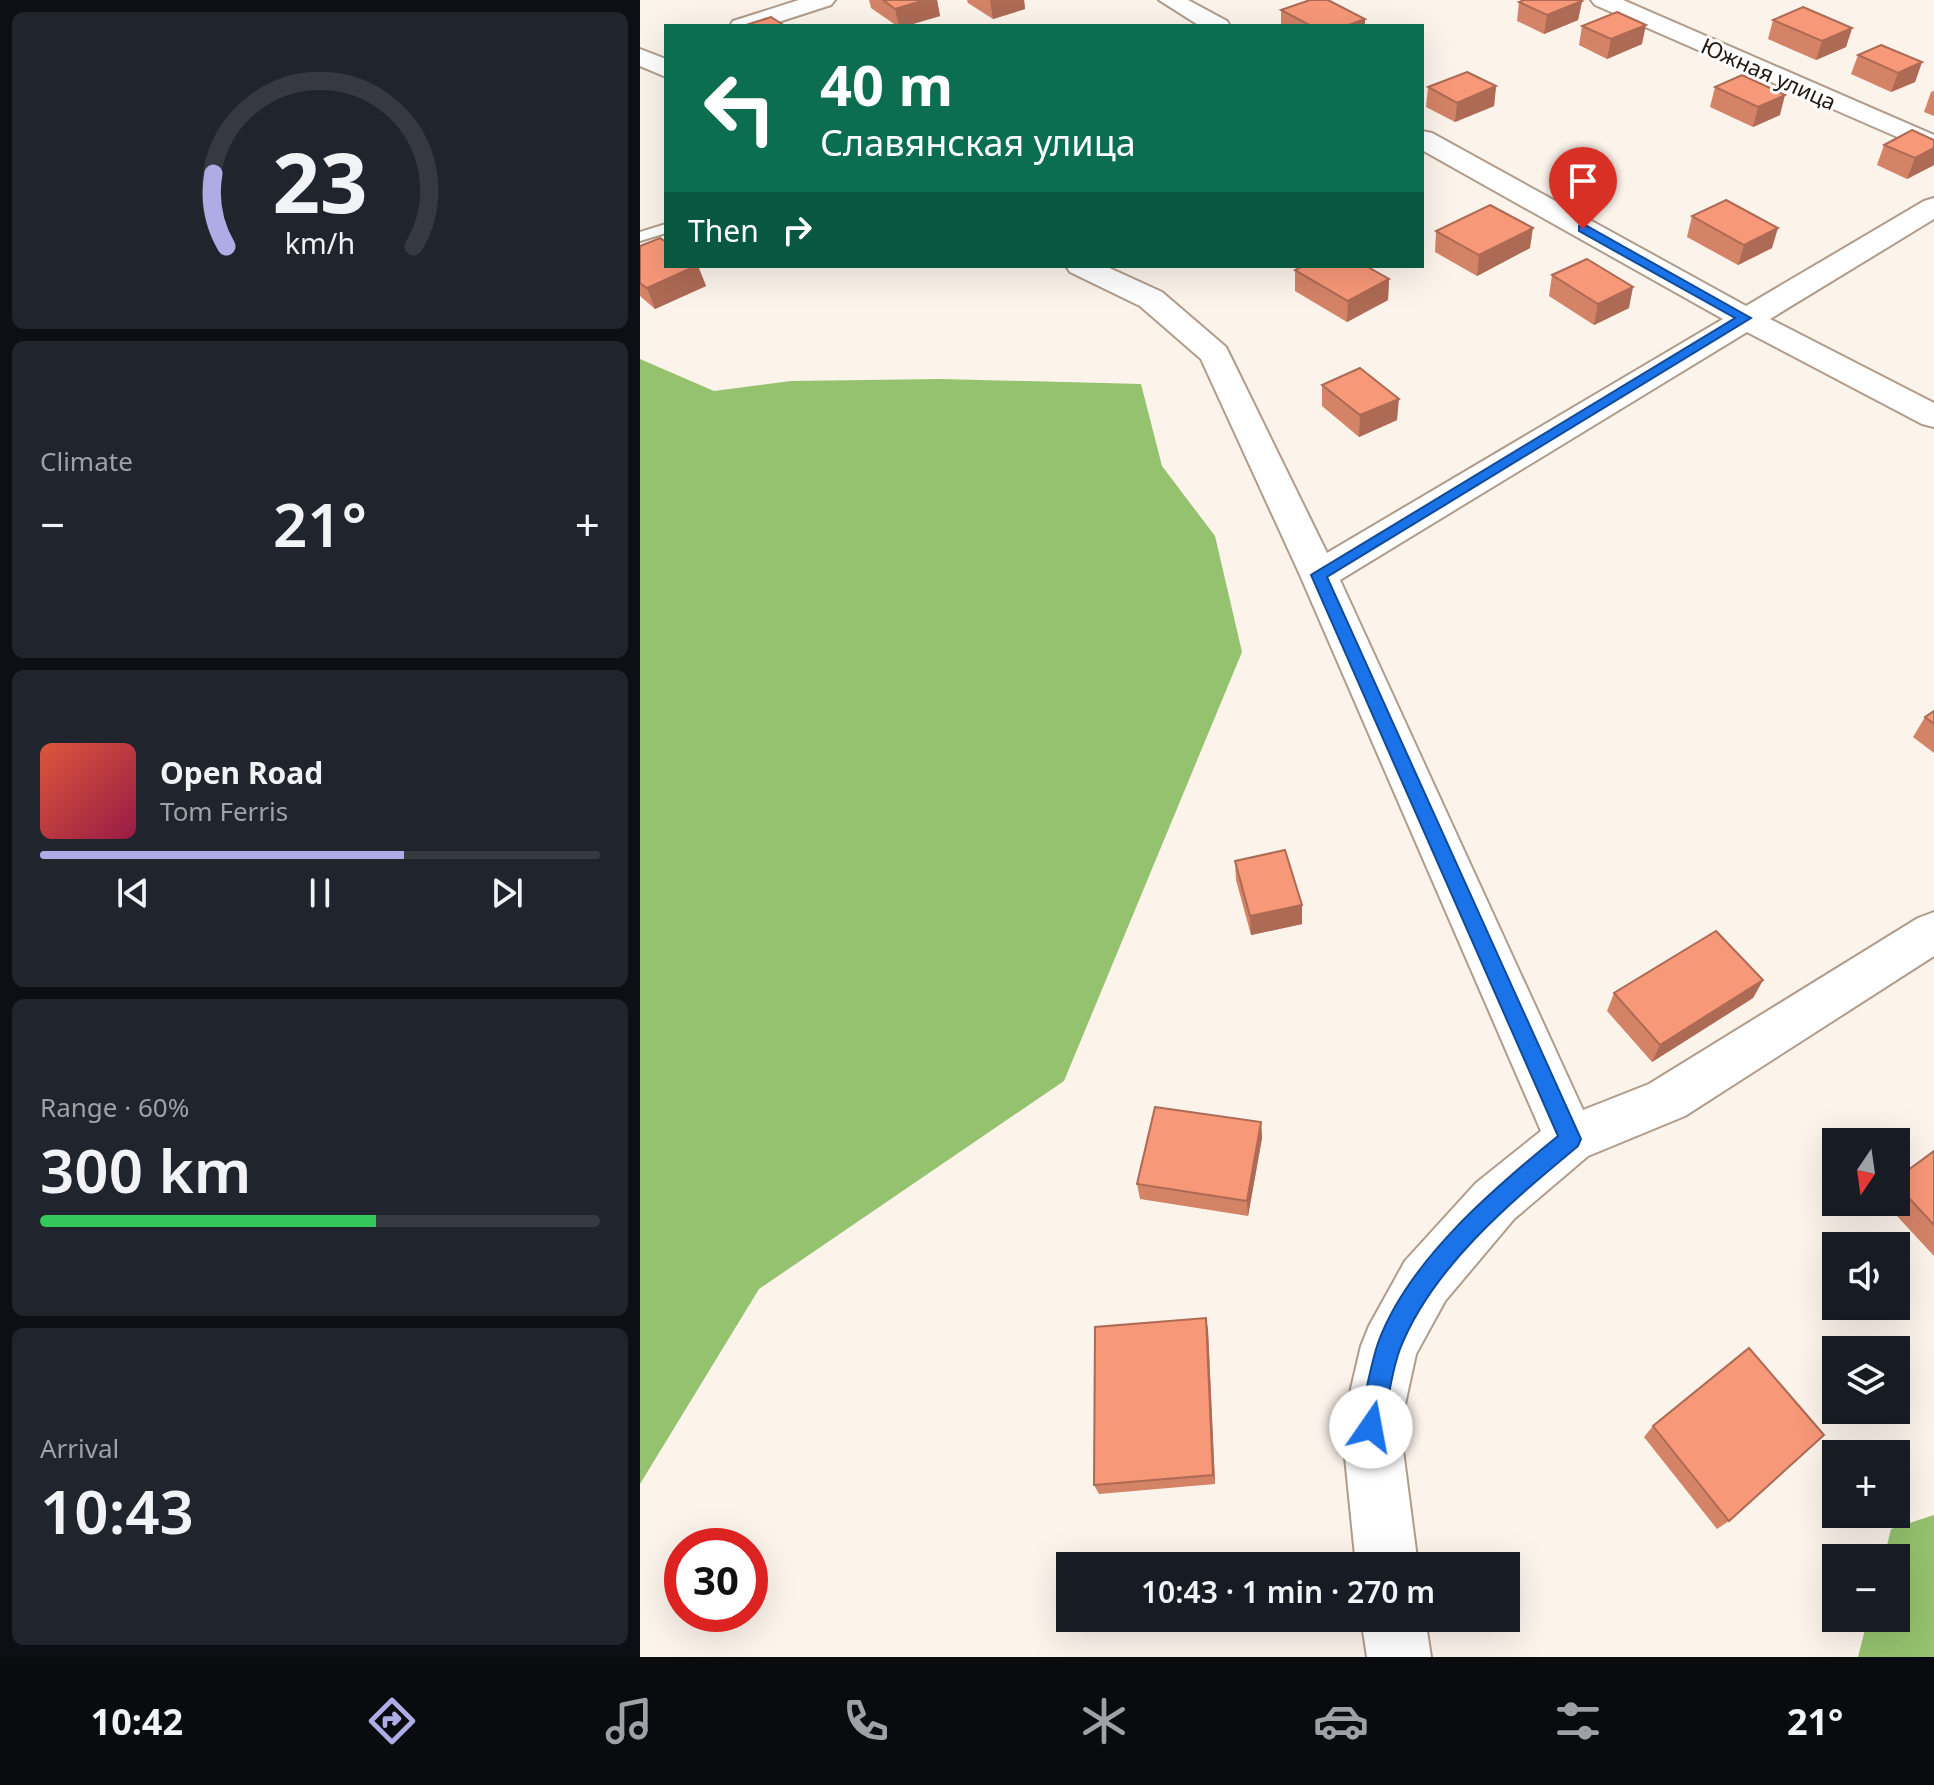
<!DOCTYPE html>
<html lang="en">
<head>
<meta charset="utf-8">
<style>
	body { margin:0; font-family:"Noto Sans",sans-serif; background:#20242c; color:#f1f3f6; height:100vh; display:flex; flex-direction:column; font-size:30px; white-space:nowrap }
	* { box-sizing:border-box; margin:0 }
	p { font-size:26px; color:#9ea1a6 }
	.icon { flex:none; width:44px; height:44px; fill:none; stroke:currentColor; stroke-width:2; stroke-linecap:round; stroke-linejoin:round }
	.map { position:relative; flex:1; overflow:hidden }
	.sheet { display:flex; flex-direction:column; gap:12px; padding:12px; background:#0d0f14; width:640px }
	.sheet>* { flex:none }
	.guide { position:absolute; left:24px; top:24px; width:760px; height:244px; border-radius:0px; box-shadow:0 8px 32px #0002; background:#0b6e4f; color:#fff; overflow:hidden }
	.needle { width:52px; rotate:193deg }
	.fabs { position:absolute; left:1182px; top:1128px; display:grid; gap:16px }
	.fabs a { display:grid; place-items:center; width:88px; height:88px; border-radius:0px; background:#171b24; box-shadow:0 8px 32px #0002; font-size:40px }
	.speed { position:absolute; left:24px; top:1528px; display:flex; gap:16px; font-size:40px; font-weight:700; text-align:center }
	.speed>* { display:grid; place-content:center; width:104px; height:104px; border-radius:50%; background:#171b24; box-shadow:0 8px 32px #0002; line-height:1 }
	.speed .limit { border:12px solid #d22; background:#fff; color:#111 }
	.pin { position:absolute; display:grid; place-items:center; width:68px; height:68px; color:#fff; margin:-82px -34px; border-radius:50% 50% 50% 0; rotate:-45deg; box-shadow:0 0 8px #0007 }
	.pin .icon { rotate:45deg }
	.me { position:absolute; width:88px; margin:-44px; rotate:12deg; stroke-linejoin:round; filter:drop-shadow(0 0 6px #0008) }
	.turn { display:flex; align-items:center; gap:28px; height:168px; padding:0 24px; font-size:36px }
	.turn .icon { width:104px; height:104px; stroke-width:2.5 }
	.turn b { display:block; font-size:56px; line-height:68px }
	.then { display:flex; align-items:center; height:76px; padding:0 24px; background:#0003; gap:16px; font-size:30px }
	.big { font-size:60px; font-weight:600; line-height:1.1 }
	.sheet .card { flex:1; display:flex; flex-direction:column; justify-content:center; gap:12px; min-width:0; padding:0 28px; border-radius:12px; background:#20242c }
	.sheet .dial { align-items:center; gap:0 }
	.dial svg { height:208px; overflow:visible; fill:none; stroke:#363941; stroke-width:7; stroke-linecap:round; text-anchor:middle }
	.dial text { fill:#f1f3f6; stroke:none }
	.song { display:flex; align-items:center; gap:24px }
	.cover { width:96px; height:96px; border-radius:12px; background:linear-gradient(135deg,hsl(10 70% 55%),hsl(340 70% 35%)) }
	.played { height:8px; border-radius:4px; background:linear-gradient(90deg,#adace4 65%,#363941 65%) }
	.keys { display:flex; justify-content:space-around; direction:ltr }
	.heat { display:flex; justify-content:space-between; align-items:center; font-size:44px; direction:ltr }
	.charge { height:12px; border-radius:6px; background:linear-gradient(90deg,#34c759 60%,#363941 0) }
	.trip { position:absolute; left:416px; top:1552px; width:464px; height:80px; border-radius:0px; background:#171b24; box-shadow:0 8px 32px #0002; font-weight:600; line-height:80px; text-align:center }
	.tabs { display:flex; height:128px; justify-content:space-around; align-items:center; background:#090b0e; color:#9ea1a6 }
	.tabs .icon { width:56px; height:56px }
	.tabs .on { color:#adace4 }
	.tabs b { font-size:36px; color:#f1f3f6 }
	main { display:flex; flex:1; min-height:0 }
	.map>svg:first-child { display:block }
	.forest { fill:#95c26e }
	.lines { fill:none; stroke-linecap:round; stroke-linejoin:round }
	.service-casing { stroke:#b19c8a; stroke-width:4 }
	.minor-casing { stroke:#b19c8a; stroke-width:4 }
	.service { fill:#fff; fill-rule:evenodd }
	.minor { fill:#fff; fill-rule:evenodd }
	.wall { fill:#d48367 }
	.shaded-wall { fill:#ad6a54 }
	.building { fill:#f79878; stroke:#ad6a54; stroke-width:2 }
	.route { fill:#1a73e8; stroke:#114b97; stroke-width:2 }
	.labels { text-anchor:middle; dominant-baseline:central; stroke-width:6; stroke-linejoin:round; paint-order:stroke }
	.far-street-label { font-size:22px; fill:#211912; stroke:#fff }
</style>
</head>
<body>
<main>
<section class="sheet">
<div class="card dial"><svg viewBox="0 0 100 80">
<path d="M14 69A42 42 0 1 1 86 69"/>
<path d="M14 69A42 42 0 0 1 9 41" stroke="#adace4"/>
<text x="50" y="56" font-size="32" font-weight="700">23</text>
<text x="50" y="72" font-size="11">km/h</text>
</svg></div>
<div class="card"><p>Climate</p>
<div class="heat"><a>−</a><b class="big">21°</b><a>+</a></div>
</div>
<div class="card">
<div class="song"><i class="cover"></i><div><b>Open Road</b><p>Tom Ferris</p></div></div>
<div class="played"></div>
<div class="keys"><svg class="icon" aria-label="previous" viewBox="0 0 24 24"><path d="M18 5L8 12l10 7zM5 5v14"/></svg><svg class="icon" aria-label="pause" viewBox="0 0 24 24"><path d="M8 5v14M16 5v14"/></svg><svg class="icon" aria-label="next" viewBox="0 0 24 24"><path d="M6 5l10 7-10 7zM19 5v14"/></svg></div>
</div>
<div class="card"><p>Range · 60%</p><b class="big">300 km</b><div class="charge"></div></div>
<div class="card"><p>Arrival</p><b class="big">10:43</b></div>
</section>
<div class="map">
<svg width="1294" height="1657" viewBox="0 0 1294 1657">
	<rect width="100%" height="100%" fill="#fcf3eb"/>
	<!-- forest -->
	<g class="forest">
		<path d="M0,359l74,32 77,-10 151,-2 199,5 21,82 53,70 27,116 -178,429 -305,208 -119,195z"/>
		<path d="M1294,1515v142h-76l10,-39h28v-60h-12l7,-29z"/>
	</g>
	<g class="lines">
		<!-- service casing -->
		<g class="service-casing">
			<path id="service" d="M26,224v9l-26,8v-9z"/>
		</g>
		<!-- minor casing -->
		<g class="minor-casing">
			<g id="minor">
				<path d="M159,0h36l-4,5 -65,21h-36l3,-5z"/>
				<path d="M519,0h29l39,21 3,5h-30z"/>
				<path d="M951,0h32l311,135v18l-339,-148z"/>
				<path d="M0,49l26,10v18l-26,-11z"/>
				<path d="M782,131l10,2 314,173 178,-105 10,-3v21l-164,100 164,84v24l-12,-3 -175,-92 -407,248 243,530 66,-26 269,-166 16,-6v44l-249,160 -97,40 -74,63 -69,82 -29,53 -16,73 18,139h-62l-14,-139 19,-81 8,-20 36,-65 71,-78 65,-52 -241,-556 -99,-216 -61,-53 -70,-34 -4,-6h39l57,26 64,55 101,206 396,-234 -301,-169z"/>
				<path d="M721,1618h64l6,39h-64z"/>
			</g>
		</g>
		<!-- service -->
		<use href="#service" class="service"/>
		<!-- minor -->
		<use href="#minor" class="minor"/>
	</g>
	<!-- wall -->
	<g class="wall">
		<path d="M229,0h68l3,16 -34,10h-9l-26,-18z"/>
		<path d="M327,0h57l1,9 -32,10 -25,-16z"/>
		<path d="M942,1l-4,19 -34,14 -27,-13 2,-19z"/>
		<path d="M641,10l84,9v7h-84z"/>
		<path d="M1133,20l79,8 -6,19 -30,13 -48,-21z"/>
		<path d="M942,26l60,18 -35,15 -28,-14z"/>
		<path d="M1218,55l64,7 -7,20 -24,10 -40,-18z"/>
		<path d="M856,86l-2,20 -39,16 -29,-15 2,-20z"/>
		<path d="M1075,87l65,28 -27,12 -43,-20z"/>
		<path d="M1294,91v25l-10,-4 7,-20z"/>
		<path d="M1294,140v25l-27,14 -30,-14 7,-20z"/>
		<path d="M1052,216l80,32 -34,17 -51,-28z"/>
		<path d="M796,231l94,17 -53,28 -42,-24z"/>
		<path d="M0,246l26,20h32l8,20 -51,23 -15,-13z"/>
		<path d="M655,270l94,9 -1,21 -41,22 -52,-31z"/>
		<path d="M912,275l77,33 -35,17 -45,-29z"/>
		<path d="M682,385l75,35 -38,17 -37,-31z"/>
		<path d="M1294,711v42l-21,-16 12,-20z"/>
		<path d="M595,861l67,44v19l-51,11 -15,-55z"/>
		<path d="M1123,980l-10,18 -101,64 -45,-51 7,-18z"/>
		<path d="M621,1122l1,16 -14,78 -108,-17 -3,-15z"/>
		<path d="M1294,1151v105l-50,-54h12v-23z"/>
		<path d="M566,1318l2,12 7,154 -116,10 -5,-9z"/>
		<path d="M1013,1426l76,95 -12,8 -73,-92z"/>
	</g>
	<!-- shaded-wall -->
	<g class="shaded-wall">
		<path d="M285,0h12l3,16 -34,10h-7l-4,-17z"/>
		<path d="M350,0h34l1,9 -32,10z"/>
		<path d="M942,1l-4,19 -34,14 3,-19z"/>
		<path d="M725,19v7h-19z"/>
		<path d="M1006,25l-4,19 -35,15 4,-20z"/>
		<path d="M1212,28l-6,19 -30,13 6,-19z"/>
		<path d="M1282,62l-7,20 -24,10 7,-19z"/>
		<path d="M856,86l-2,20 -39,16 2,-19z"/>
		<path d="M1145,95l-5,20 -27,12 5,-20z"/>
		<path d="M1294,148v17l-27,14 8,-21z"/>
		<path d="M893,228l-3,20 -53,28 2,-21z"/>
		<path d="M1138,228l-6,20 -34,17 6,-20z"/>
		<path d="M56,266h2l8,20 -51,23 -8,-21z"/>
		<path d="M749,279l-1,21 -41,22 1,-21z"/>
		<path d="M993,287l-4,21 -35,17 4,-21z"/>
		<path d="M759,399l-2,21 -38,17 1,-22z"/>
		<path d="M662,905v19l-51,11 -1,-19z"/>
		<path d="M1123,980l-10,18 -101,64 8,-17z"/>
		<path d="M621,1122l1,16 -14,78 -1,-15z"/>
		<path d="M566,1318l2,12 7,154 -2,-9z"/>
	</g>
	<!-- building -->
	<g class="building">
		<path d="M243,0h42l-30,9z"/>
		<path d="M670,0h18l37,19 -19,7h-35l-30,-16z"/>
		<path d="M884,0h55l3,1 -35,14 -28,-13z"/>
		<path d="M1163,7l49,21 -30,13 -49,-21z"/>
		<path d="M977,12l29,13 -35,14 -29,-13z"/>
		<path d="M131,17l14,9h-42z"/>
		<path d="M1241,45l41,17 -24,11 -40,-18z"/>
		<path d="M827,72l29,14 -39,17 -29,-16z"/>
		<path d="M1102,75l43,20 -27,12 -43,-20z"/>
		<path d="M1272,130l22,10v8l-19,10 -31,-13z"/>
		<path d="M1086,200l52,28 -34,17 -52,-29z"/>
		<path d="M850,205l43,23 -54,27 -43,-24z"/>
		<path d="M20,238l6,4v24h30l-49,22 -7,-5v-37z"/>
		<path d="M947,259l46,28 -35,17 -46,-29z"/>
		<path d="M663,266h63l23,13 -41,22 -53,-31z"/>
		<path d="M720,368l39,31 -39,16 -38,-30z"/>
		<path d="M1294,711v13l-9,-7z"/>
		<path d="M645,850l17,55 -52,11 -15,-55z"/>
		<path d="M1076,931l47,49 -103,65 -46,-52z"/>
		<path d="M515,1107l106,15 -14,79 -110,-17z"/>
		<path d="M1294,1151v74l-38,-41v-5z"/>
		<path d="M566,1318l7,157 -119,10 1,-158z"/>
		<path d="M1109,1348l75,87 -95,86 -76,-95z"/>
	</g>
	<!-- route -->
	<path class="route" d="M939,226h8l164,92 -424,259 254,562 -3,7c-66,55 -146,121 -178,203 -9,24 -12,53 -17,78l-4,9 -8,4 -9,-4 -4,-9c7,-27 11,-57 20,-84 30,-82 115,-154 180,-207l-247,-561 424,-257 -156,-87z"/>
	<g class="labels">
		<!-- far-street labels -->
		<g class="far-street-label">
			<text transform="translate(1129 73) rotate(24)">Южная улица</text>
		</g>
	</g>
</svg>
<div class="fabs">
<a><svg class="needle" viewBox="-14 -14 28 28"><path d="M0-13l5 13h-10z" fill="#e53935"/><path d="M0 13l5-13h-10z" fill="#9ea1a6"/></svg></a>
<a><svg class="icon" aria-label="sound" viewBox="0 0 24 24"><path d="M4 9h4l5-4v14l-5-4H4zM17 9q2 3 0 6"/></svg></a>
<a><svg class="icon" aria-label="layers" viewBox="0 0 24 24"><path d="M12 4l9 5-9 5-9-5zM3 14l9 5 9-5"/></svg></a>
<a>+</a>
<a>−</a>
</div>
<div class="speed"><div class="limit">30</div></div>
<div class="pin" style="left:943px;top:229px;background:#d93025"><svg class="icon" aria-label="arrive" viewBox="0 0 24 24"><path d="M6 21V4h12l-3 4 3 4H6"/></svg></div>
<svg class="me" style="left:731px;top:1427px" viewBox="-20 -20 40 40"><circle r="19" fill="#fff"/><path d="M0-13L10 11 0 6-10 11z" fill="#1a73e8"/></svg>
<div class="trip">10:43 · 1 min · 270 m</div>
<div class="guide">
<div class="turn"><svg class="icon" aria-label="left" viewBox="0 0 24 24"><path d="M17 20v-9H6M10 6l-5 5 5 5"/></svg><div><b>40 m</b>Славянская улица</div></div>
<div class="then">Then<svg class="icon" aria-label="right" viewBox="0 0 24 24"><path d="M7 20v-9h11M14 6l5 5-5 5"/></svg></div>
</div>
</div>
</main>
<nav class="tabs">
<b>10:42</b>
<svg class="icon on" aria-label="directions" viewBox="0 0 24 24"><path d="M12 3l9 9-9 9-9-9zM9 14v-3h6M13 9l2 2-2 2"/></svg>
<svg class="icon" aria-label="music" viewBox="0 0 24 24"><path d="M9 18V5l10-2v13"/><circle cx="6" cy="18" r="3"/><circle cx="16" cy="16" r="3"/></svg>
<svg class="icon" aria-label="phone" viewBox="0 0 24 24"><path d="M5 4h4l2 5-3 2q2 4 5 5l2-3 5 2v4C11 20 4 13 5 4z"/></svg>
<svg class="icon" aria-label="climate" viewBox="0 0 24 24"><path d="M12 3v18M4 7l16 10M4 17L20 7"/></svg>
<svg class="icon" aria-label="car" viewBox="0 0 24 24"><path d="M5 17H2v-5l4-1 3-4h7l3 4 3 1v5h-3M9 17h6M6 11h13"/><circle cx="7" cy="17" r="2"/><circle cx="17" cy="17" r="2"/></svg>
<svg class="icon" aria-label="filters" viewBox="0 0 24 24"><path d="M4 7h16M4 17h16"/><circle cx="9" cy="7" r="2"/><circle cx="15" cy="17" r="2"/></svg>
<b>21°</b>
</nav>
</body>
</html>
